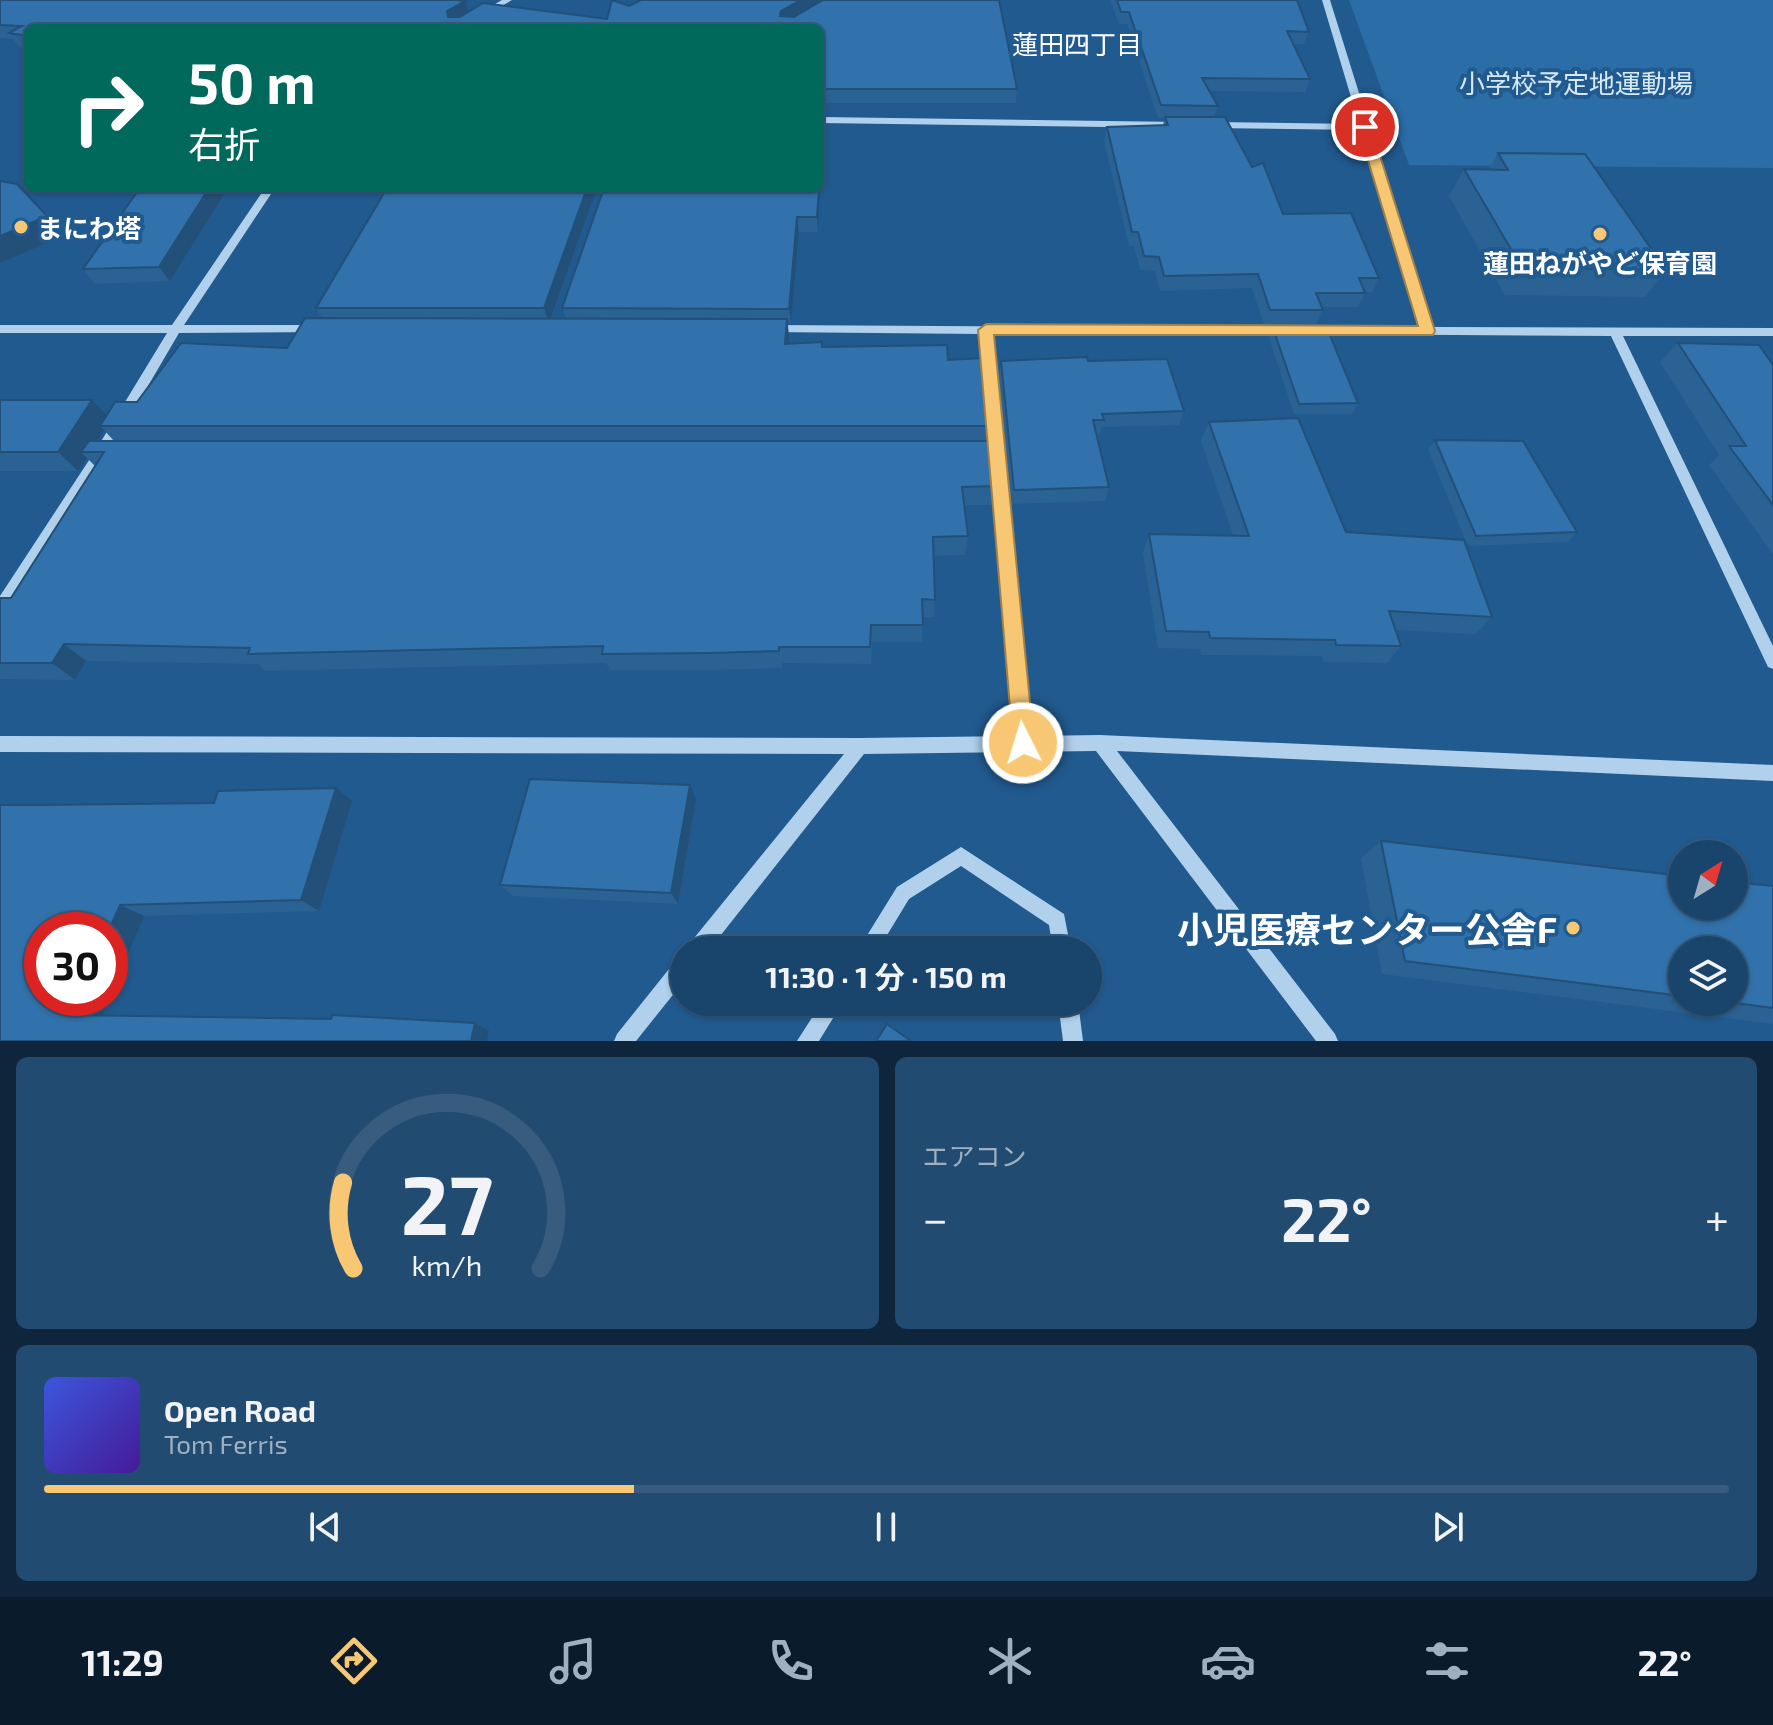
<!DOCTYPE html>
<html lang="ja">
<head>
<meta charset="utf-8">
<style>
	body { margin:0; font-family:"Exo 2","Noto Sans JP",sans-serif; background:#224b71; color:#f1f3f6; height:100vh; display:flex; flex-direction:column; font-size:30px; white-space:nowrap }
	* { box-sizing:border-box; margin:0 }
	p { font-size:26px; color:#9fb0c1 }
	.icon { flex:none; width:44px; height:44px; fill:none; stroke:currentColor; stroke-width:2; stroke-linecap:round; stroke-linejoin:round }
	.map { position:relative; height:1041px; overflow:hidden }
	.details { display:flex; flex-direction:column; gap:16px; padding:16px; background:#0e253b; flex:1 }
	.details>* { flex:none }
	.hud { position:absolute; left:24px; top:24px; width:800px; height:168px; border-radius:12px; box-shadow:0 2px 6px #0004,0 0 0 2px #375c7e; background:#00695c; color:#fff; overflow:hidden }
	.needle { width:52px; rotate:37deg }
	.buttons { position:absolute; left:1668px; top:840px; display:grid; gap:16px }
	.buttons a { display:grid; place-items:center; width:80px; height:80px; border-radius:50%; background:#19446b; box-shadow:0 2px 6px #0004,0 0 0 2px #375c7e; font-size:40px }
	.speed { position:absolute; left:24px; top:912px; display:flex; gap:16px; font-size:40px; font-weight:700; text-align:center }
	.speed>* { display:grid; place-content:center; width:104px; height:104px; border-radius:50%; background:#19446b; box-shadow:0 2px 6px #0004,0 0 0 2px #375c7e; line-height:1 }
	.speed .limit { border:12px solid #d22; background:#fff; color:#111 }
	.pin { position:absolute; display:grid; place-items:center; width:68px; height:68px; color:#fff; margin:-34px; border:4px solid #fff; border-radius:50%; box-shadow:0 2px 8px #0007 }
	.me { position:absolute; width:88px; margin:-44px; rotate:355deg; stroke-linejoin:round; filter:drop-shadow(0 0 6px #0008) }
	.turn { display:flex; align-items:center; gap:28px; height:168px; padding:0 32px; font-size:36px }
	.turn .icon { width:104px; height:104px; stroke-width:2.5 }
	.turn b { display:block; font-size:56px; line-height:68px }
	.big { font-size:60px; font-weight:700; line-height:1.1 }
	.details .card { flex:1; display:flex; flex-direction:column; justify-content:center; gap:12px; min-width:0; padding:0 28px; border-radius:12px; background:#224b71 }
	.details .dial { align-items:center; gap:0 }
	.dial svg { height:208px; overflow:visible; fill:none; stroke:#375c7e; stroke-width:7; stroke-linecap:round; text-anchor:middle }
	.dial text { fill:#f1f3f6; stroke:none }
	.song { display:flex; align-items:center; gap:24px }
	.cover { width:96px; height:96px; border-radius:12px; background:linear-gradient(135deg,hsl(230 70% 55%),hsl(260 70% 35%)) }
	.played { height:8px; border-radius:4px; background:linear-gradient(90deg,#f8c773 35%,#375c7e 35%) }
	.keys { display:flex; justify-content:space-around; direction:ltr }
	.heat { display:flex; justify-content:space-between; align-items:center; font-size:44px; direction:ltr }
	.details .tiles { flex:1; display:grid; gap:16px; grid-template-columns:1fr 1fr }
	.card:last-child { grid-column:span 2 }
	.trip { position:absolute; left:670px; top:936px; width:432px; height:80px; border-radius:40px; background:#19446b; box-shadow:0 2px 6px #0004,0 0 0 2px #375c7e; font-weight:700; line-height:80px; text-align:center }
	.tabs { display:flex; height:128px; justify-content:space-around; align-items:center; background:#0a1b2b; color:#9fb0c1 }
	.tabs .icon { width:56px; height:56px }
	.tabs .active { color:#f8c773 }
	.tabs b { font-size:36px; color:#f1f3f6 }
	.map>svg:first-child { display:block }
	.green { fill:#2b6da7 }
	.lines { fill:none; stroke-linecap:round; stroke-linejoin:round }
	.minor { fill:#b1d0ec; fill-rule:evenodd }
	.wall { fill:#2a6294; fill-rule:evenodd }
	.shaded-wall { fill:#225078 }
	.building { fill:#3172ac; stroke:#225078; stroke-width:2 }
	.route { fill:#f8c773; stroke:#a1814b; stroke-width:2 }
	.poi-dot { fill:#f8c773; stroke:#215a8f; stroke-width:3 }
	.labels { text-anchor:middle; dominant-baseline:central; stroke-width:8; stroke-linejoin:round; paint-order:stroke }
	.far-neighbourhood-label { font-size:26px; fill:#fff; stroke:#215a8f }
	.far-park-label { font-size:26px; fill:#d6e9f9; stroke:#215a8f }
	.far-poi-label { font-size:26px; font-weight:bold; fill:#fff; stroke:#215a8f; text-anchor:start }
	.near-poi-label { font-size:36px; font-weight:bold; fill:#fff; stroke:#215a8f; text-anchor:end }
</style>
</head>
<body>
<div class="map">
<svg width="1773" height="1041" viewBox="0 0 1773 1041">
	<rect width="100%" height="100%" fill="#215a8f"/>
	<!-- green -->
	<path class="green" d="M1349,0h424v168l-364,-3z"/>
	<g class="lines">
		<!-- minor -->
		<g class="minor">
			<path d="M502,0h10l-49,28h-10z"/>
			<path d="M1322,0h8l102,327 341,1v8h-150l150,310v23l-5,-2 -157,-331 -303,-2v-6l4,-1h108l-59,-197 -149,-2 -5,-3 5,-3 147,2z"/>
			<path d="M820,117l360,5 5,3 -5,3 -360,-5z"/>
			<path d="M265,188h10l-91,137h132l6,4 -2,3 -141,1 -72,123 -102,157 -5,1v-18l97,-148 70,-115h-167v-8h172z"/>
			<path d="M772,325l524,3v6l-4,1 -300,-1 39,402 69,-1 673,30v16l-656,-30 218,283 3,7h-22l-220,-290 -232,3 -155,196h-21l2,-7 154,-189 -844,-2v-16l860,2 154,-2 -34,-402 -212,-2 -2,-3z"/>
			<path d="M961,847l103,67 7,36h-18l-4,-25 -88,-59 -52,33 -31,51h-20l39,-63z"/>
			<path d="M684,957v24l-48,60h-22l3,-7 60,-75z"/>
			<path d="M822,1002h21l-24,39h-22z"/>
			<path d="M1058,1002h20l5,39h-20z"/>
		</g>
	</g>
	<!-- wall -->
	<g class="wall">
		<path d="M0,0h457l8,1 3,11 15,-9 124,16 5,-19 17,6 12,-6h358l18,89 -1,14h-192l-6,129h-19l-8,91h-3l1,20 33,-1v5l125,-2 1,15 35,-2 6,68 -2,15h4l4,45 -3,19h-28l4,31 -3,19 -32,1 2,44 -1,17h-11l-1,25h-50l-1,22 -89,-1v5l-70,2h-102l-4,-7 -341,8 -6,-7 -173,-3 -11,19 -75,-1v-81h11l84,-132 -8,-8 -9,13h-78v-71h92l14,15 9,-13h22l44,-59 106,5 18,-30h17l-6,-10 71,-120h210l-46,130h15l-4,-10 42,-120h216v-160h-792v21l-9,-2 -6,-8 -13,-1zM104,430l10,11h-17z"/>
		<path d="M1110,0h187l12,32 -5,12h-11l17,35 -5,13 -96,-1 9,15 -4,11 38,50 31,47 96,64 -7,14h-8l1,1 -7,14h-36l1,3 -7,14h-52l-12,-36 -92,3 -5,-20 -15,-1 -6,-24h-5l-25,-105 3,-14 56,-2 2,-7h-7l-31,-94h-8z"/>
		<path d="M1498,153l168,117 -21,27 -140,-2 -56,-99 15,-27 25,1z"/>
		<path d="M140,188h88l-58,93 -75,3 -12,-15z"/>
		<path d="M1273,328l85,75 -6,11h-58l-25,-76z"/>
		<path d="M1678,343l95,22v189l-64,-89 10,-10 -59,-93z"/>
		<path d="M1001,361h87l96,50 -5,14 -77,2 -2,7h-4l13,53 -4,14 -94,3 -12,-128z"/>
		<path d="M1209,422l137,110 146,85 -17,17 -80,-4 6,16 -14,17 -63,-1 -2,-6 -121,-1 -1,-6 -42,-1 -15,-95 6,-19 84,1 -32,-94z"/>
		<path d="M1435,440l142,92 -10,10 -99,4 -40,-96z"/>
		<path d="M690,785l6,14 -18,105 -165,-8 -13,-11z"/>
		<path d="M352,801l-33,110 -175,5 -42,99 387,16 -2,10h-487l40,-236z"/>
		<path d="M1381,841l392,45v138l-391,-50 -21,-116zM1682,950l52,52h-52z"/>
	</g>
	<!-- shaded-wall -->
	<g class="shaded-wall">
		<path d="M801,0h25l-44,25 -2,-9 1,-5z"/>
		<path d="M465,1l5,14 -18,10 -5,-14z"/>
		<path d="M823,89v37l-5,106 -1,-15 2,-29h1v-87z"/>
		<path d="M209,188h19l-58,93 -11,-14z"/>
		<path d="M587,188h10l-48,135 -5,-15z"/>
		<path d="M47,216l16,20 -63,27v-27z"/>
		<path d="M797,217l2,15 -8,91 -2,-14z"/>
		<path d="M787,319l2,19 -2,24 -2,-18z"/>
		<path d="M92,400l19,20 -11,6 4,4 -14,22h-9l6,6 -9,13 -20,-19z"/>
		<path d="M64,644l22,17 -11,19 -23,-17z"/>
		<path d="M690,785l6,14 -18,105 -7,-11z"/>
		<path d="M336,788l16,13 -33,110 -18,-11z"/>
		<path d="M120,905l24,11 -34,81v-67h-1z"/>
		<path d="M79,998h31l-11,25 -27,-8z"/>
		<path d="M475,1023l14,8 -2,10h-16z"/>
	</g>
	<!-- building -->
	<g class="building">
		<path d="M0,0h457l8,1 -18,10 1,6h12l23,-14 124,16 5,-19 17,6 12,-6h160l-20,11 -1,5 14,1 29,-17h176l18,89h-194v11l-3,1v-73h-792v8l-19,-3 13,-7 -22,-1z"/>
		<path d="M1117,0h180l12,32 -22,-1 23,48 -108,-1 16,28 -57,-1 -32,-93h-8z"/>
		<path d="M820,111l2,1 -2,46z"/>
		<path d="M1165,117h60l27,50 11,-4 20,51 68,-1 28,65h-20l6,15h-49l7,17h-53l-12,-36 -94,2 -5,-19 -15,-1 -6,-24h-6l-25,-105 61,-2z"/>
		<path d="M1498,153l87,1 81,116 -144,-2 -58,-99 44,1z"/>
		<path d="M0,181l17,3 30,32 -47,20z"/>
		<path d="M140,188h69l-50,79 -76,2z"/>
		<path d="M387,188h200l-43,120h-228z"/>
		<path d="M604,188h215l-2,29h-20l-8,92 -227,-1z"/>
		<path d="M305,318l482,1 -2,25 37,-2v5l125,-2 1,15 35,-2 6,68h-889l15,-24h22l44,-59 106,5z"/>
		<path d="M1273,328h54l31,75 -59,1z"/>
		<path d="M1678,343l81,2 14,20v140l-44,-59h17z"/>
		<path d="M1087,357l1,4 79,-2 17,52 -82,3 2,6h-11l16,67 -95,3 -13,-129z"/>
		<path d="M0,400h92l-34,52h-58z"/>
		<path d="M1298,418l48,114 118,8 28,77 -103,-6 12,35 -65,-1 -1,-5 -125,-2 -1,-6 -43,-1 -17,-97 100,2 -40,-114z"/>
		<path d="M1435,440l88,1 54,91 -101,4z"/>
		<path d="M89,441h902l4,45 -33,1 6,49 -35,1 2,63 -13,-1 1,26h-52l-1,22h-91v4l-71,2 -106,1 1,-8 -355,8 2,-6 -186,-4 -12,19h-52v-65h11l93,-146h-23z"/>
		<path d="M530,779l160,6 -19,108 -171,-8z"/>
		<path d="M336,788l-35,112 -181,5 -11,25h-67v68h37l-7,17 259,4 1,-4 143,8 -4,18h-471v-236h40l174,-2 4,-12z"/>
		<path d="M1381,841l301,35v30h52v-24l39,4v122l-45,-6h6v-52h-52v46l-277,-35z"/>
		<path d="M887,1024l24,17h-35z"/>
	</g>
	<!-- route -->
	<path class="route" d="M1360,124l11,3 64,204 -2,4h-439l40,408 -3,7 -8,3 -7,-3 -3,-7 -35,-413 8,-6 432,2 -60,-199z"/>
	<!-- markers -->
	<g class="poi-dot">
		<circle cx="21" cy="227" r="8"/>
		<circle cx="1600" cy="234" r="8"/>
		<circle cx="1573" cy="928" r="8"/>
	</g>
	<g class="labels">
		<!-- far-neighbourhood labels -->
		<g class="far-neighbourhood-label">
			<text x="1077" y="43">蓮田四丁目</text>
		</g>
		<!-- far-park labels -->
		<g class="far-park-label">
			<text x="1576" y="82">小学校予定地運動場</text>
		</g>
		<!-- far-poi labels -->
		<g class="far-poi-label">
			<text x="37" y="227">まにわ塔</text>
			<text x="1600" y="262" text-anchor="middle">蓮田ねがやど保育園</text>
		</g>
		<!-- near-poi labels -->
		<g class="near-poi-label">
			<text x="1557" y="928">小児医療センター公舎F</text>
		</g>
	</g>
</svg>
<div class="buttons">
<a><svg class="needle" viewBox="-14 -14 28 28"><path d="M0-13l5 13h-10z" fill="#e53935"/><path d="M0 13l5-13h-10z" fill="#9fb0c1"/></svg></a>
<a><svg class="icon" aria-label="layers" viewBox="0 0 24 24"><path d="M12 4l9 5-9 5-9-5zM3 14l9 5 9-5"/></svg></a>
</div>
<div class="speed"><div class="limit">30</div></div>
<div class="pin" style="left:1365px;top:127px;background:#d93025"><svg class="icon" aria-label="arrive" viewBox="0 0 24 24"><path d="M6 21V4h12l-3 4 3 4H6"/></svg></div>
<svg class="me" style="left:1023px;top:743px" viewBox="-20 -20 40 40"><circle r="17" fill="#f8c773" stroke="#fff" stroke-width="3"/><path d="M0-11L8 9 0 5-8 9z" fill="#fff"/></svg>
<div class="trip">11:30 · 1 分 · 150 m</div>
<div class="hud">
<div class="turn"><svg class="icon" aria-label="right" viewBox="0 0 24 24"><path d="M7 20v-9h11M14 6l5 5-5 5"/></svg><div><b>50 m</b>右折</div></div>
</div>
</div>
<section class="details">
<div class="tiles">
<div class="card dial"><svg viewBox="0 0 100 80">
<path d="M14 69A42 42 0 1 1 86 69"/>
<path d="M14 69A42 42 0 0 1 10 36" stroke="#f8c773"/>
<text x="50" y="56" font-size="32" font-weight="700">27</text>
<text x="50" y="72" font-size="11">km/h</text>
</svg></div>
<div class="card"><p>エアコン</p>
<div class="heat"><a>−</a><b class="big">22°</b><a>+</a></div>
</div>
<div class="card">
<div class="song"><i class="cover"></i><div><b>Open Road</b><p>Tom Ferris</p></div></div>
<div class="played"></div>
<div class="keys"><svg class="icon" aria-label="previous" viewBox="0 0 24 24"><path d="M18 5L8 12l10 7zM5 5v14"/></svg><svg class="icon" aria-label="pause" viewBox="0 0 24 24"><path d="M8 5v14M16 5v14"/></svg><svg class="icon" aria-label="next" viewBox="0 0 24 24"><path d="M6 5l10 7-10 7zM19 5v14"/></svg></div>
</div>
</div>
</section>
<nav class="tabs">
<b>11:29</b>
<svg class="icon active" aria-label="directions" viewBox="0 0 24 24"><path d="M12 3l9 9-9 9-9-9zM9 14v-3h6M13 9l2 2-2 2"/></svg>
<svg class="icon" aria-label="music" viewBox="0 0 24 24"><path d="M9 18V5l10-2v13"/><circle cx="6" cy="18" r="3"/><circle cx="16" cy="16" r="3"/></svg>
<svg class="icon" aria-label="phone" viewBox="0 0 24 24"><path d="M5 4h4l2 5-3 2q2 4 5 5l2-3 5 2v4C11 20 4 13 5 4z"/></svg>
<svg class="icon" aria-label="climate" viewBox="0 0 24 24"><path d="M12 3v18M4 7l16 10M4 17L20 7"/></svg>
<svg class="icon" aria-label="car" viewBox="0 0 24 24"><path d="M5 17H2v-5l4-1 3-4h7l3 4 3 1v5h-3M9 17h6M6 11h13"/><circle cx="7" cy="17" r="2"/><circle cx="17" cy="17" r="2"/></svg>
<svg class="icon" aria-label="filters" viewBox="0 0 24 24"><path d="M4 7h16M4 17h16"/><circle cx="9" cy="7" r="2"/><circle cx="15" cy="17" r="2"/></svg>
<b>22°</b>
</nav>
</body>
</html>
